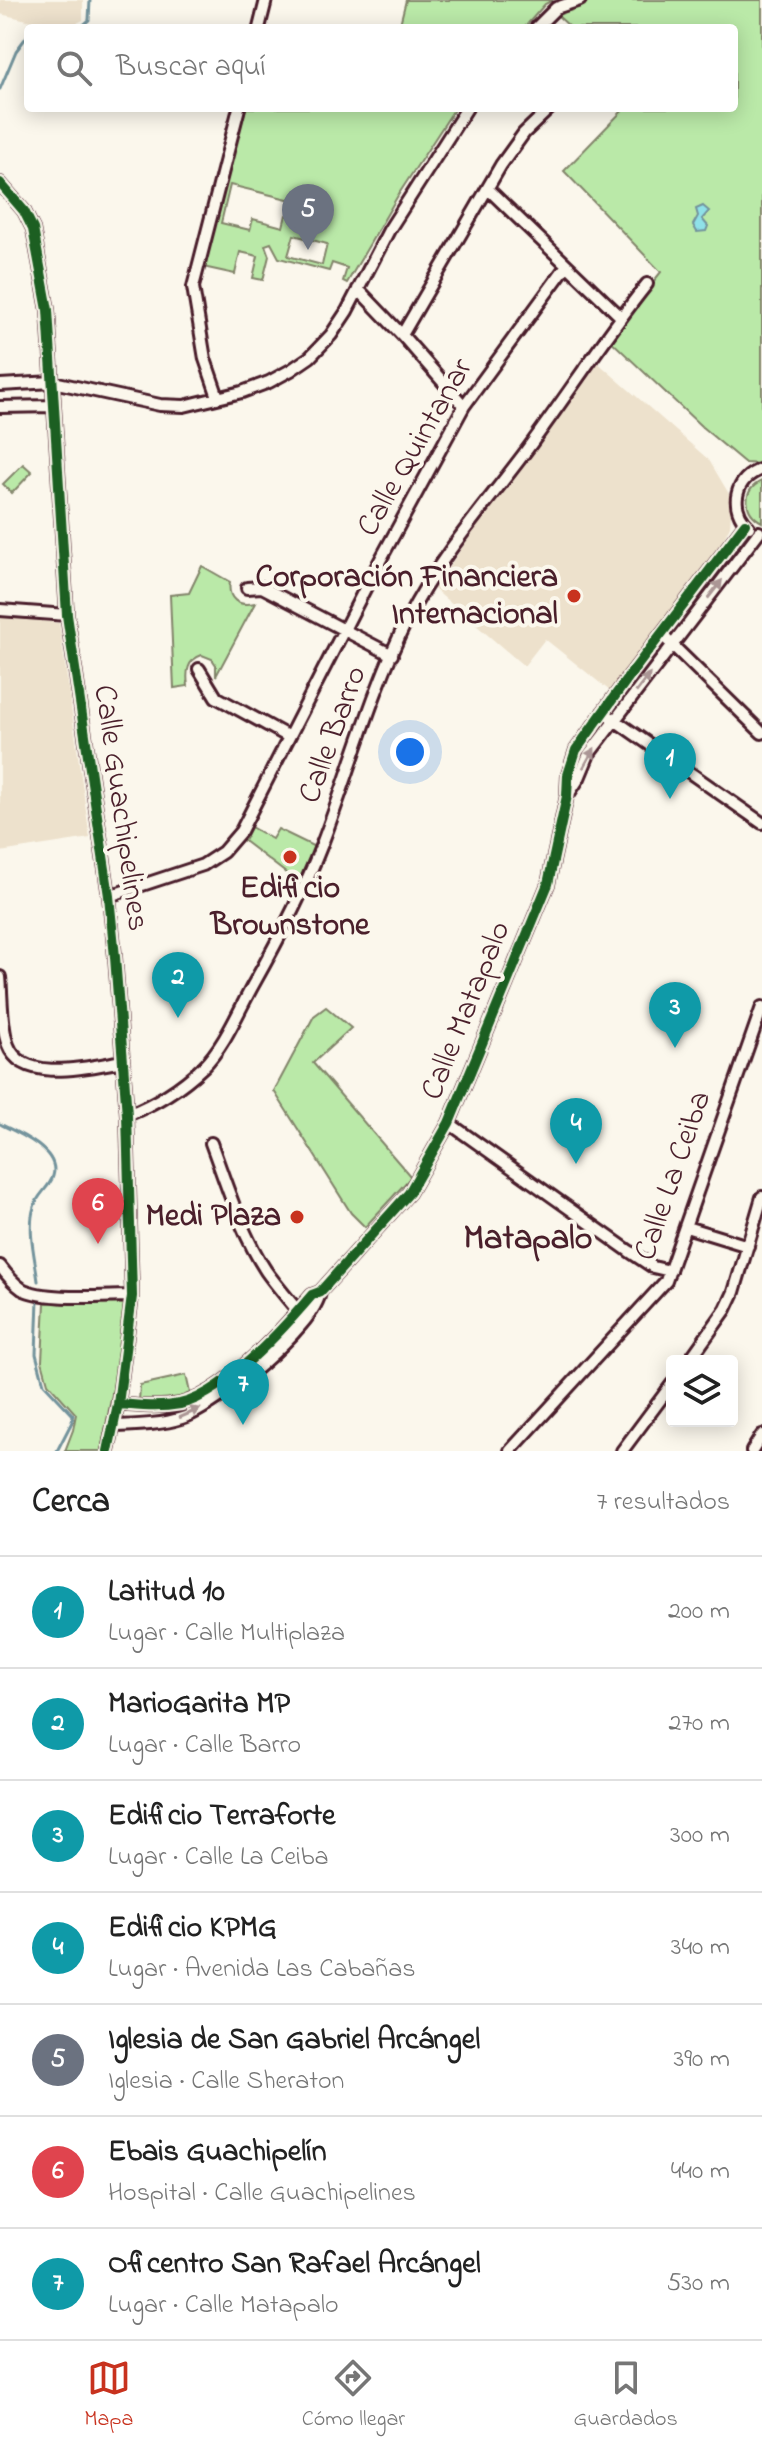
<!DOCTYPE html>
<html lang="es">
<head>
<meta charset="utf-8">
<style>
  :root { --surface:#fff; --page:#f2f2f2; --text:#222; --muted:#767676; --line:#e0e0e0; --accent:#c8321e }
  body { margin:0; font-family:"Indie Flower",sans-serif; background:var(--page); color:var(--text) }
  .controls { position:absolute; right:24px; bottom:24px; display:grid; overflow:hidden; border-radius:8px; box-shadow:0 4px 20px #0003 }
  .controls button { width:72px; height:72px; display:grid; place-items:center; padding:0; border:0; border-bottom:2px solid var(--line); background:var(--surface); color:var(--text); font:40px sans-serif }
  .you { position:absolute; left:410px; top:752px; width:28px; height:28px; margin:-20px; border:6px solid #fff; border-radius:50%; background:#1a73e8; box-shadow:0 0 0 12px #1a73e833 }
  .badge { display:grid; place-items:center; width:52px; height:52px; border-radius:50%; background:var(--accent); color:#fff; font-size:26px; font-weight:700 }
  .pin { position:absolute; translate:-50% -66px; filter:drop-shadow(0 2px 4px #0008) }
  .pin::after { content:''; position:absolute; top:42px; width:28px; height:24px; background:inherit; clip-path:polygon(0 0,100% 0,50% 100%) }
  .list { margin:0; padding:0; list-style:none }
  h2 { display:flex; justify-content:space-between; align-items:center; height:104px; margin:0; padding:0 32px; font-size:34px }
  h2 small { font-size:26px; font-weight:400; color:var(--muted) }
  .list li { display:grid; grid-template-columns:52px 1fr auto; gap:24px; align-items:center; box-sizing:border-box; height:112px; padding:0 32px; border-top:2px solid var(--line) }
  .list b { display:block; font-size:30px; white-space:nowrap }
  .list p { margin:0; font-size:26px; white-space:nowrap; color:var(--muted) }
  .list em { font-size:26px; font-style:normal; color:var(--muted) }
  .icon { flex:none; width:44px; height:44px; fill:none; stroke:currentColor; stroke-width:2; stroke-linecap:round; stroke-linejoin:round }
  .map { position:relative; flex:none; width:762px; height:1451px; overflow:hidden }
  .search { position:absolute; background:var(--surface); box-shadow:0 4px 20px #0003; left:24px; right:24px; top:24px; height:88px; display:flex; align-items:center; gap:20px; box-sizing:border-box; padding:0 28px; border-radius:8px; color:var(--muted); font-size:30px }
  .sheet { height:888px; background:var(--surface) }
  nav { display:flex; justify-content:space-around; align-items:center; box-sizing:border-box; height:112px; border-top:2px solid var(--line); background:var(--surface); font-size:22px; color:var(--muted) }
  nav a { display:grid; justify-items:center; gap:4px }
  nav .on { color:var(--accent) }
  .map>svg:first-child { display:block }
  .built { fill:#ede1cc }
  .green { fill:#bae9a8; stroke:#82846a; stroke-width:2; fill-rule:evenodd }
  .water { fill:#8fe1e8; stroke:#73939c; stroke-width:2 }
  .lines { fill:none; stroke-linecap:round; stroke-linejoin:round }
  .stream { stroke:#73939c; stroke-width:3 }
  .minor-casing { stroke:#4a1f2b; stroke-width:16 }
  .minor { stroke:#fbf7ec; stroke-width:10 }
  .cycleway-casing { stroke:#fbf7ec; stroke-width:15 }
  .cycleway { stroke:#1b5e20; stroke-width:10 }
  .oneway { fill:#ab9695 }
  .poi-dot { fill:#c8321e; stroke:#fbf7ec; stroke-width:3 }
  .labels { text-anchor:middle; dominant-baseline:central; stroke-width:8; stroke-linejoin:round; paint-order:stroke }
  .street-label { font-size:32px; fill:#4a1f2b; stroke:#fbf7ec }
  .poi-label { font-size:32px; font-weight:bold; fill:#4a1f2b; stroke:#fbf7ec; text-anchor:end }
  .neighbourhood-label { font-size:34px; font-weight:bold; fill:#4a1f2b; stroke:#fbf7ec }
</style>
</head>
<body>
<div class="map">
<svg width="762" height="1451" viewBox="0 0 762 1451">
  <rect width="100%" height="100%" fill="#fbf7ec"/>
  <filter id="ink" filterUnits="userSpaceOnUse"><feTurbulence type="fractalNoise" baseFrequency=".0125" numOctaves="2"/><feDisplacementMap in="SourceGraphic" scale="16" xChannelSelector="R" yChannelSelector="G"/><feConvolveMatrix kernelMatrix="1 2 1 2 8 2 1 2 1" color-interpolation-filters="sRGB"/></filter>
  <g filter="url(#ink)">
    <path class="built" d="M 0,0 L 83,0 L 83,20 L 71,26 L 55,26 L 0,14 Z
      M 596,361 L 709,460 L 729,494 L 731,512 L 730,526 L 723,540 L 610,691 L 545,639 L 524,666 L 434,589 L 481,520 Z
      M 0,616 L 59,623 L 90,838 L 0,852 Z"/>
    <path class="green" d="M 406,0 L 553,0 L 545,4 L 524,28 L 399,28 Z
      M 586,0 L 762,0 L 762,464 L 745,463 L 702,427 L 608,338 L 661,272 L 564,171 L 625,108 L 734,108 L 734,28 L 571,28 L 557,15 Z
      M 246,108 L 455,108 L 400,192 L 347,283 L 343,281 L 347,268 L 332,263 L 329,271 L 279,258 L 271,243 L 265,245 L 269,256 L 263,280 L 253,278 L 258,256 L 240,252 L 235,274 L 203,267 ZM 230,185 L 300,202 L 297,218 L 286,215 L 283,227 L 253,219 L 250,230 L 221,223 ZM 294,235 L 327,244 L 322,265 L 288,256 Z
      M 23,464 L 32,472 L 12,493 L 3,484 Z
      M 762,481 L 762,522 C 743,512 742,490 762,481 Z
      M 202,566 L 230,582 C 227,599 238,607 255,603 L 216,676 L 216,665 L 212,659 L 202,655 C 187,660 186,672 188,686 L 174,688 L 170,595 L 189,593 Z
      M 251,827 L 272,839 L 278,829 L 317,848 L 299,883 L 244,841 Z
      M 326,1007 L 351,1028 L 313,1063 L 411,1177 L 365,1227 L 351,1213 L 274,1091 L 314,1016 Z
      M 64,1300 L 124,1304 L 122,1342 L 101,1451 L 65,1451 L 73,1430 L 76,1414 L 48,1383 L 42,1361 L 45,1303 Z
      M 186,1375 L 190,1393 L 165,1403 L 139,1402 L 140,1385 Z"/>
    <path class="water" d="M 703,206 L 709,211 L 702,219 L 708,226 L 706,231 L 697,232 L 693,225 L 698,216 L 696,209 Z"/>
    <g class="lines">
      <path class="stream" d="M 80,28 L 89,20 L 90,0
        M 0,89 L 16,51 L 28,35
        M 0,1124 C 17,1132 61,1151 53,1176 C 50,1187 37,1195 34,1207 C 27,1229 35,1258 38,1281
        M 38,1299 L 36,1354 L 44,1384 L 73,1415 L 72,1422 L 57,1451"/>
      <defs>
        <path id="minor" d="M 259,28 L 266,0
          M 536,28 L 556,8 L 580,0
          M 0,183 L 24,211 L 33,229 L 48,310 L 67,615 L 109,896 L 115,957 L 127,1115 L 132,1296 L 118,1404 L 108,1451
          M 488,189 L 621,317
          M 358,289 L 402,335 L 464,406
          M 402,335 L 501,165 L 524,133 L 550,108
          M 0,385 L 53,382 L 160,405 L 184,406 L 242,392 L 269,382 L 291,370 L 310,357 L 331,335 L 347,311 L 389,230 L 467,108
          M 218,397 L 205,359 L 193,287 L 239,108
          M 0,407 L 54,406
          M 749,527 C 728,507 735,478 762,469
          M 247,588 L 262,587 L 392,655
          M 0,610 L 67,615
          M 661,634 L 762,733
          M 199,669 L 216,697 L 289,737
          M 603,712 L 762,823
          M 568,795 L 579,778 L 589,754 L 759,532
          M 109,896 L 203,865 L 223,852 L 241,831 L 371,577 L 464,406 L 567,265
          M 0,977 C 2,996 1,1028 8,1045 C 23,1085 92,1066 123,1061
          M 127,1115 C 155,1104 181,1088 203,1067 C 225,1045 238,1012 253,985 C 279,939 303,893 322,844 C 351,769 372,690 408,618 C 438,559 483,508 523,455 C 565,399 603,339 647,284
          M 449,1123 L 629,1251 L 653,1267 L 670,1271
          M 211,1143 C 227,1186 241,1233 266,1271 C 276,1285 287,1298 298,1311
          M 686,1227 L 748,1246
          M 0,1266 C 6,1274 13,1283 22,1289 C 45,1301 104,1296 132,1296
          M 689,1361 L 726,1309 L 734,1292 L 762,1197
          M 118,1404 C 139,1406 159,1408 180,1404 C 224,1394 283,1329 312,1295 L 320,1292 L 409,1193 L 449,1123 L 548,884 L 567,796 L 568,775 L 576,750 L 630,675 L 745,524
          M 114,1426 C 137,1425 160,1425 182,1418 C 216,1407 315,1327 320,1292
          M 510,1451 L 666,1281 L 762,1007
          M 622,1451 L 672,1384
          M 752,1451 L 762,1435"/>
      </defs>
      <use href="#minor" class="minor-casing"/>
      <use href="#minor" class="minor"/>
      <defs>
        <path id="cycleway" d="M 0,183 L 24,211 L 33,229 L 48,310 L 67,615 L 109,896 L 115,957 L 127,1115 L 132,1296 L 118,1404 L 108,1451
          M 118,1404 C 139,1406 159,1408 180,1404 C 224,1394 283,1329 312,1295 L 320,1292 L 409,1193 L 449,1123 L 548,884 L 567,796 L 568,775 L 576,750 L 630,675 L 745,524"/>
      </defs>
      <use href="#cycleway" class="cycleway-casing"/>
      <use href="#cycleway" class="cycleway"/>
    </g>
    <defs><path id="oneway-solid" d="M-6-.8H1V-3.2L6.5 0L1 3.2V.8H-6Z" transform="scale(2)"/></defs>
    <g class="oneway">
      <use href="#oneway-solid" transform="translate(715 589) rotate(-52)"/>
      <use href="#oneway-solid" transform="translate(643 683) rotate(-53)"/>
      <use href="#oneway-solid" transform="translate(589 758) rotate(-61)"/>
      <use href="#oneway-solid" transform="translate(190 1413) rotate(-24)"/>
    </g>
  </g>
  <g class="poi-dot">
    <circle cx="574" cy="596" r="8"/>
    <circle cx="290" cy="857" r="8"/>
    <circle cx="297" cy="1217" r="8"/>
  </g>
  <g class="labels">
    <g class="street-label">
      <text transform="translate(416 448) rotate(-60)">Calle Quintanar</text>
      <text transform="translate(334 735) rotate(-70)">Calle Barro</text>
      <text transform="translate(120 808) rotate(82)">Calle Guachipelines</text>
      <text transform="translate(467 1011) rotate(-68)">Calle Matapalo</text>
      <text transform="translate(674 1176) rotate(-71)">Calle La Ceiba</text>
    </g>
    <g class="poi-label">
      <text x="558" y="578">Corporación Financiera<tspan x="558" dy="37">Internacional</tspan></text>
      <text x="290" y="889" text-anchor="middle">Edificio<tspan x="290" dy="37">Brownstone</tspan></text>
      <text x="281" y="1217">Medi Plaza</text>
    </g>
    <g class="neighbourhood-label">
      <text x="528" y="1240">Matapalo</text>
    </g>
  </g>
</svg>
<div class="controls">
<button><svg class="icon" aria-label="layers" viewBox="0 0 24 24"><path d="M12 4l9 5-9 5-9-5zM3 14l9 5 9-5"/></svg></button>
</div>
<div class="you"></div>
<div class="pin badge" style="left:670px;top:799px;background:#0f9aa8">1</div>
<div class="pin badge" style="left:178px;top:1018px;background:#0f9aa8">2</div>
<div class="pin badge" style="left:675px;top:1048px;background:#0f9aa8">3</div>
<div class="pin badge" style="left:576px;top:1164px;background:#0f9aa8">4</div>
<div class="pin badge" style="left:308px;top:250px;background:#6b7280">5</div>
<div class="pin badge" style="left:98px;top:1244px;background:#e0444e">6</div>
<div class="pin badge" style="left:243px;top:1425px;background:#0f9aa8">7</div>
<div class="search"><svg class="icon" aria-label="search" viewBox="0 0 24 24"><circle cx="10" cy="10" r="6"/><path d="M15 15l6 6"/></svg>Buscar aquí</div>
</div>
<section class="sheet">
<h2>Cerca<small>7 resultados</small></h2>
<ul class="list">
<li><span class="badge" style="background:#0f9aa8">1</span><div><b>Latitud 10</b><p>Lugar · Calle Multiplaza</p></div><em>200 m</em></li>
<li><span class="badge" style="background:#0f9aa8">2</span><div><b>MarioGarita MP</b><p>Lugar · Calle Barro</p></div><em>270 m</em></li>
<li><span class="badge" style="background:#0f9aa8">3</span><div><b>Edificio Terraforte</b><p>Lugar · Calle La Ceiba</p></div><em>300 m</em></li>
<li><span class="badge" style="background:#0f9aa8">4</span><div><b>Edificio KPMG</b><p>Lugar · Avenida Las Cabañas</p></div><em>340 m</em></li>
<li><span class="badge" style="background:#6b7280">5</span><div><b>Iglesia de San Gabriel Arcángel</b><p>Iglesia · Calle Sheraton</p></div><em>390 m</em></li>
<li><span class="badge" style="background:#e0444e">6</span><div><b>Ebais Guachipelín</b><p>Hospital · Calle Guachipelines</p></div><em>440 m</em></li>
<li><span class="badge" style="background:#0f9aa8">7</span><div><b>Oficentro San Rafael Arcángel</b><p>Lugar · Calle Matapalo</p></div><em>530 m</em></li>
</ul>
</section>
<nav>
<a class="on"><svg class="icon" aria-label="map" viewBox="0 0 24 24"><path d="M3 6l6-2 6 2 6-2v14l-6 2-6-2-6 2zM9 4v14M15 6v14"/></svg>Mapa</a>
<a><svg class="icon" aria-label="directions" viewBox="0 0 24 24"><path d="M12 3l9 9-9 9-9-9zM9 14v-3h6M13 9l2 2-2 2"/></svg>Cómo llegar</a>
<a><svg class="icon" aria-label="saved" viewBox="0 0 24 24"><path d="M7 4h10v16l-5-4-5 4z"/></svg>Guardados</a>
</nav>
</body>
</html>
